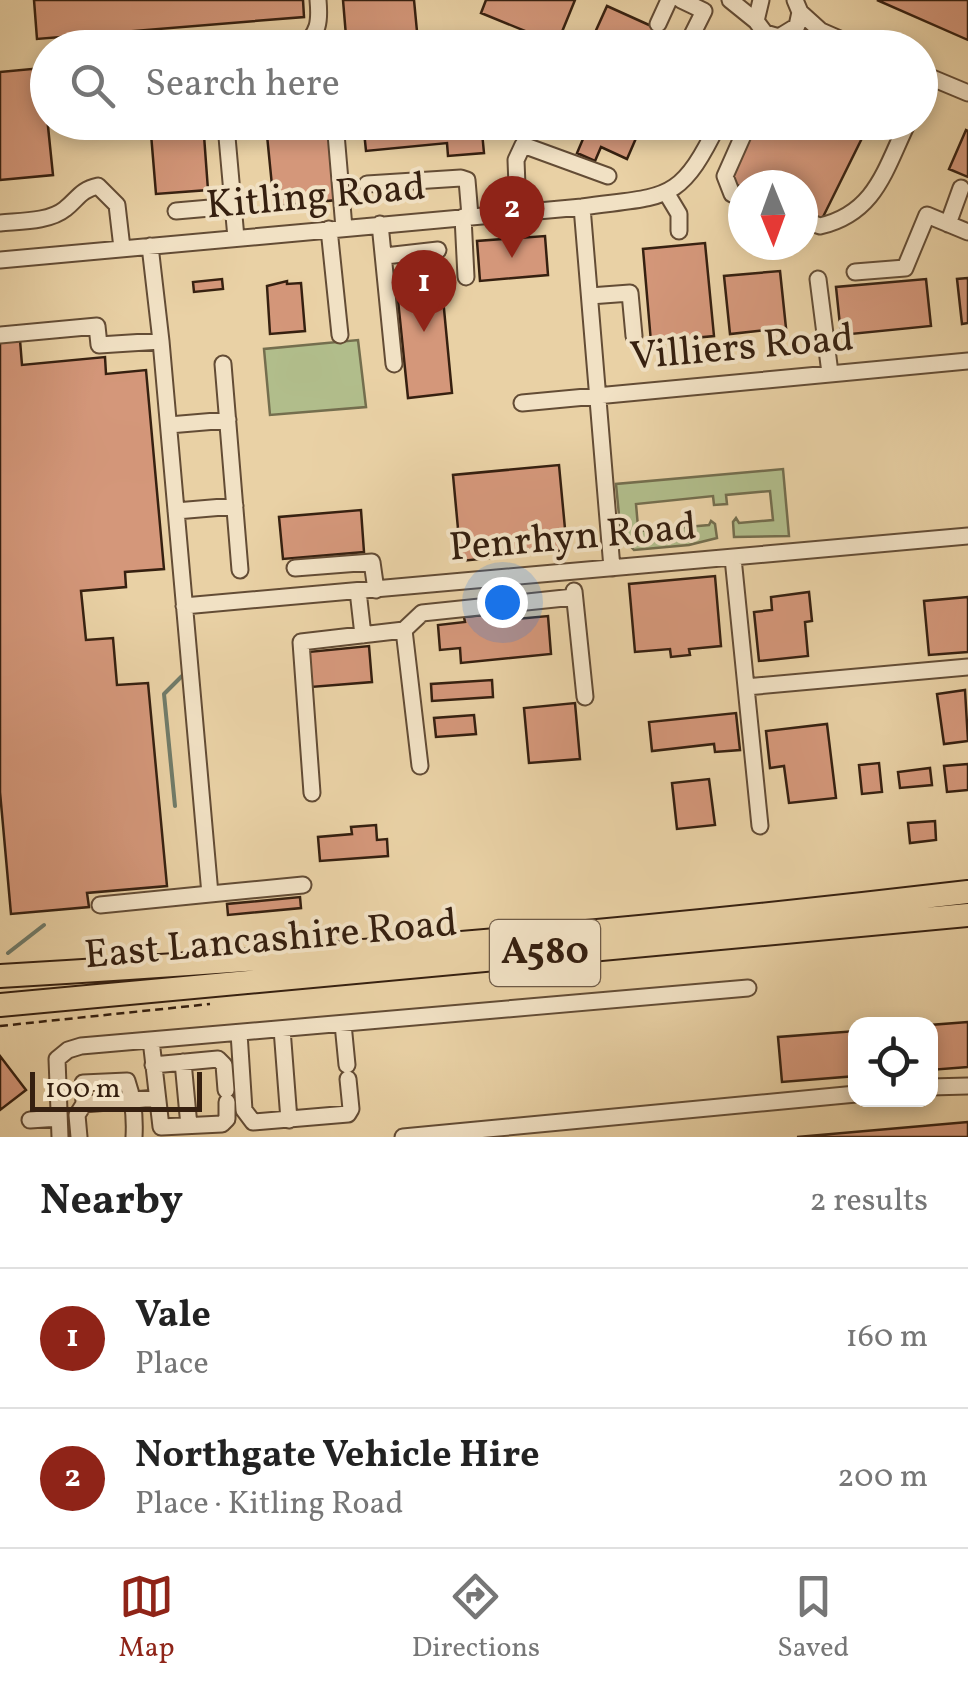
<!DOCTYPE html>
<html lang="en">
<head>
<meta charset="utf-8">
<style>
  :root { --surface:#fff; --page:#f2f2f2; --text:#222; --muted:#767676; --line:#e0e0e0; --accent:#8f2418 }
  body { margin:0; font-family:Vollkorn,serif; background:var(--page); color:var(--text) }
  .controls { position:absolute; right:30px; bottom:30px; display:grid; overflow:hidden; border-radius:20px; box-shadow:0 5px 15px #0003 }
  .controls button { width:90px; height:90px; display:grid; place-items:center; padding:0; border:0; border-bottom:2px solid var(--line); background:var(--surface); color:var(--text); font:50px sans-serif }
  .compass { position:absolute; left:728px; top:170px; width:90px; height:90px; border-radius:50%; background:var(--surface); box-shadow:0 5px 15px #0003; rotate:179deg }
  .scale { position:absolute; left:30px; bottom:25px; width:172px; box-sizing:border-box; padding-left:10px; border:5px solid #362010; border-top:0; font-size:28px; line-height:35px; white-space:nowrap; color:#362010; -webkit-text-stroke:8px #f1e1c4; paint-order:stroke }
  .you { position:absolute; left:502px; top:602px; width:35px; height:35px; margin:-25px; border:8px solid #fff; border-radius:50%; background:#1a73e8; box-shadow:0 0 0 15px #1a73e833 }
  .badge { display:grid; place-items:center; width:65px; height:65px; border-radius:50%; background:var(--accent); color:#fff; font-size:32px; font-weight:700 }
  .pin { position:absolute; translate:-50% -82px; filter:drop-shadow(0 2px 5px #0008) }
  .pin::after { content:''; position:absolute; top:52px; width:35px; height:30px; background:inherit; clip-path:polygon(0 0,100% 0,50% 100%) }
  .list { margin:0; padding:0; list-style:none }
  h2 { display:flex; justify-content:space-between; align-items:center; height:130px; margin:0; padding:0 40px; font-size:42px }
  h2 small { font-size:32px; font-weight:400; color:var(--muted) }
  .list li { display:grid; grid-template-columns:65px 1fr auto; gap:30px; align-items:center; box-sizing:border-box; height:140px; padding:0 40px; border-top:2px solid var(--line) }
  .list b { display:block; font-size:38px; white-space:nowrap }
  .list p { margin:0; font-size:32px; white-space:nowrap; color:var(--muted) }
  .list em { font-size:32px; font-style:normal; color:var(--muted) }
  .icon { flex:none; width:55px; height:55px; fill:none; stroke:currentColor; stroke-width:2; stroke-linecap:round; stroke-linejoin:round }
  .map { position:relative; flex:none; width:968px; height:1137px; overflow:hidden }
  .search { position:absolute; background:var(--surface); box-shadow:0 5px 15px #0003; left:30px; right:30px; top:30px; height:110px; display:flex; align-items:center; gap:25px; box-sizing:border-box; padding:0 35px; border-radius:55px; color:var(--muted); font-size:38px }
  .sheet { height:410px; background:var(--surface) }
  nav { display:flex; justify-content:space-around; align-items:center; box-sizing:border-box; height:140px; border-top:2px solid var(--line); background:var(--surface); font-size:28px; color:var(--muted) }
  nav a { display:grid; justify-items:center; gap:5px }
  nav .on { color:var(--accent) }
  .map>svg:first-child { display:block }
  .green { fill:#b1bd8b; stroke:#746e4e; stroke-width:2.5 }
  .lines { fill:none; stroke-linecap:round; stroke-linejoin:round }
  .stream { stroke:#707b69; stroke-width:4 }
  .building { fill:#d4977a; stroke:#362010; stroke-width:2.5 }
  .minor-casing { stroke:#634c35; stroke-width:19 }
  .highway-casing { stroke:#362010; stroke-width:26 }
  .path { stroke:#362010; stroke-width:2.5; stroke-dasharray:8 5; stroke-linecap:butt }
  .minor { stroke:#f1e1c4; stroke-width:15 }
  .highway { stroke:#e9d1a5; stroke-width:22 }
  .labels { text-anchor:middle; dominant-baseline:central; stroke-width:8; stroke-linejoin:round; paint-order:stroke }
  .shield { fill:#f1e1c4; stroke:#6e5a46; stroke-width:2.5 }
  .shield-label { font-size:38px; font-weight:bold; fill:#362010 }
  .street-label { font-size:40px; fill:#362010; stroke:#f1e1c4 }
</style>
</head>
<body>
<div class="map">
<svg width="968" height="1137" viewBox="0 0 968 1137">
  <rect width="100%" height="100%" fill="#e9d1a5"/>
  <filter id="stains"><feTurbulence type="fractalNoise" baseFrequency=".002" numOctaves="4"/><feColorMatrix values="0 0 0 0 .2 0 0 0 0 .09 0 0 0 0 .02 0 0 0 .5 -.17"/></filter>
  <radialGradient id="worn" r=".72"><stop offset=".6" stop-color="#630" stop-opacity="0"/><stop offset="1" stop-color="#630" stop-opacity=".3"/></radialGradient>
  <path class="green" d="M 358,340 L 366,407 L 270,415 L 264,349 Z
    M 783,469 L 789,536 L 734,537 L 733,522 L 736,518 L 739,523 L 773,520 L 770,491 L 726,495 L 727,504 L 714,505 L 713,496 L 636,504 L 638,527 L 641,531 L 709,525 L 711,521 L 715,524 L 717,538 L 689,545 L 634,550 L 621,536 L 616,484 Z"/>
  <g class="lines">
    <path class="stream" d="M 175,806 L 164,694 L 182,676
      M 8,953 L 44,925"/>
  </g>
  <path class="building" d="M 34,0 L 303,0 L 304,17 L 37,39 Z
    M 343,0 L 414,0 L 418,42 L 347,48 Z
    M 486,0 L 575,0 L 557,44 L 481,13 Z
    M 877,0 L 968,0 L 968,40 Z
    M 607,6 L 700,48 L 588,48 Z
    M 42,68 L 53,175 L 0,180 L 0,72 Z
    M 150,122 L 203,122 L 208,190 L 156,194 Z
    M 289,122 L 330,122 L 337,200 L 274,206 L 266,125 Z
    M 363,122 L 481,122 L 484,153 L 448,156 L 447,143 L 366,151 Z
    M 524,122 L 643,122 L 627,159 L 601,147 L 595,161 L 577,153 L 583,139 L 549,124 L 546,132 Z
    M 755,122 L 870,122 L 820,223 L 803,216 L 803,185 L 743,185 L 743,188 L 726,180 Z
    M 966,130 L 968,131 L 968,177 L 949,169 Z
    M 545,236 L 548,275 L 480,281 L 477,241 Z
    M 705,243 L 714,336 L 651,342 L 643,249 Z
    M 440,267 L 452,393 L 408,398 L 395,271 Z
    M 780,271 L 786,328 L 730,334 L 724,276 Z
    M 968,278 L 968,323 L 962,324 L 957,279 Z
    M 222,279 L 223,289 L 194,292 L 193,282 Z
    M 926,279 L 931,326 L 841,335 L 836,287 Z
    M 287,281 L 287,284 L 301,283 L 305,331 L 270,334 L 267,286 Z
    M 20,340 L 22,365 L 105,357 L 106,374 L 146,370 L 164,569 L 125,572 L 126,587 L 81,591 L 86,640 L 113,638 L 117,685 L 148,683 L 167,886 L 87,893 L 89,907 L 11,914 L 0,792 L 0,342 Z
    M 559,465 L 567,550 L 461,561 L 453,475 Z
    M 361,510 L 364,552 L 283,559 L 279,517 Z
    M 715,576 L 721,646 L 689,649 L 690,655 L 671,657 L 670,649 L 635,652 L 629,584 Z
    M 809,592 L 812,621 L 805,622 L 808,656 L 759,661 L 754,612 L 772,610 L 771,597 Z
    M 968,597 L 968,652 L 929,655 L 924,601 Z
    M 495,614 L 496,621 L 548,616 L 551,654 L 461,663 L 460,648 L 440,650 L 438,625 L 465,622 L 464,617 Z
    M 369,646 L 372,682 L 311,687 L 308,652 Z
    M 492,680 L 493,697 L 432,701 L 431,684 Z
    M 965,690 L 968,741 L 944,744 L 937,694 Z
    M 575,703 L 580,759 L 529,763 L 524,708 Z
    M 736,713 L 740,750 L 715,752 L 714,744 L 652,751 L 649,722 Z
    M 474,715 L 476,734 L 436,737 L 434,718 Z
    M 827,724 L 836,798 L 789,803 L 784,766 L 770,768 L 766,731 Z
    M 879,763 L 882,792 L 862,794 L 859,765 Z
    M 968,764 L 968,790 L 947,792 L 944,766 Z
    M 930,768 L 932,785 L 900,788 L 898,772 Z
    M 709,779 L 715,825 L 677,829 L 672,783 Z
    M 935,821 L 936,840 L 910,843 L 908,823 Z
    M 376,825 L 377,840 L 387,839 L 388,856 L 320,861 L 318,837 L 352,834 L 351,827 Z
    M 300,897 L 301,908 L 228,915 L 227,904 Z
    M 968,1022 L 968,1067 L 930,1070 L 930,1025 Z
    M 856,1031 L 856,1076 L 782,1082 L 778,1037 Z
    M 0,1056 L 26,1090 L 0,1110 Z
    M 968,1122 L 968,1137 L 797,1137 Z"/>
  <g class="lines">
    <defs>
      <path id="minor" d="M 681,0 L 704,11 L 691,37
        M 730,0 L 756,21
        M 761,0 L 756,21 L 765,33 L 779,37 L 797,26 L 800,12 L 795,0
        M 800,12 L 821,31 L 860,48
        M 658,24 L 669,0
        M 301,48 C 319,33 320,22 318,0
        M 920,73 L 968,93
        M 920,96 L 930,77
        M 335,122 L 344,228
        M 227,137 L 236,238
        M 367,184 L 461,178 L 467,180 L 470,216
        M 667,194 L 679,214 L 679,231
        M 743,198 L 732,194 L 725,176 L 749,122
        M 582,207 L 612,568
        M 176,211 L 233,206
        M 518,212 L 516,160 L 523,145 L 608,176
        M 463,217 L 466,277
        M 803,220 L 820,226 C 876,213 885,169 908,122
        M 0,223 C 19,221 49,222 65,209 C 78,199 80,190 98,186 L 117,205 L 122,248
        M 380,224 L 394,364
        M 948,224 L 961,188
        M 329,229 L 340,335
        M 150,246 L 161,341
        M 385,256 L 438,250
        M 0,260 L 582,207 C 667,195 679,205 719,122
        M 855,272 L 905,268 L 927,215 L 968,232
        M 818,279 L 830,373
        M 590,296 L 630,293 L 634,336
        M 0,335 L 97,326 L 99,345 L 161,341 L 210,894 L 100,905
        M 223,364 L 240,570
        M 522,403 L 968,361
        M 169,425 L 228,420
        M 176,511 L 235,506
        M 733,558 L 760,826
        M 295,568 L 372,562 L 376,590
        M 358,591 L 363,635
        M 574,591 L 585,697
        M 184,606 L 968,536
        M 404,630 L 420,766
        M 746,687 L 968,667
        M 312,793 L 301,642 L 404,630 L 422,613 L 574,597
        M 210,894 L 303,885
        M 343,1024 L 347,1065
        M 282,1029 L 289,1120
        M 239,1033 L 244,1110 L 253,1122 L 348,1114 L 351,1109 L 348,1079
        M 151,1040 L 161,1127 L 222,1124 L 227,1119 L 227,1102
        M 183,1062 L 189,1126
        M 153,1065 L 218,1059 L 224,1065 L 226,1090
        M 930,1087 L 968,1086
        M 30,1120 L 59,1118
        M 60,1137 L 57,1059 L 68,1050 L 81,1046 L 748,988
        M 79,1137 L 77,1115 L 84,1104
        M 134,1137 C 135,1119 133,1098 127,1081 L 83,1083 L 84,1104 L 157,1098
        M 403,1137 L 856,1094"/>
      <path id="highway" d="M 0,976 C 324,957 646,930 968,892
        M 0,1005 L 968,915"/>
    </defs>
    <use href="#minor" class="minor-casing"/>
    <use href="#highway" class="highway-casing"/>
    <path class="path" d="M 0,1026 L 210,1004"/>
    <use href="#minor" class="minor"/>
    <use href="#highway" class="highway"/>
  </g>
  <g class="labels">
    <rect class="shield" x="490" y="920" width="110" height="66" rx="8"/>
    <g class="shield-label">
      <text x="545" y="953">A580</text>
    </g>
    <g class="street-label">
      <text transform="translate(316 198) rotate(-5)">Kitling Road</text>
      <text transform="translate(742 349) rotate(-5)">Villiers Road</text>
      <text transform="translate(573 539) rotate(-5)">Penrhyn Road</text>
      <text transform="translate(271 941) rotate(-5)">East Lancashire Road</text>
    </g>
  </g>
  <rect width="100%" height="100%" filter="url(#stains)"/>
  <rect width="100%" height="100%" fill="url(#worn)"/>
</svg>
<div class="controls">
<button><svg class="icon" aria-label="locate" viewBox="0 0 24 24"><circle cx="12" cy="12" r="6"/><path d="M12 2v4M12 18v4M2 12h4M18 12h4"/></svg></button>
</div>
<svg class="compass" viewBox="-18 -18 36 36"><path d="M0-13l5 13h-10z" fill="#e53935"/><path d="M0 13l5-13h-10z" fill="#767676"/></svg>
<div class="scale">100 m</div>
<div class="you"></div>
<div class="pin badge" style="left:424px;top:332px">1</div>
<div class="pin badge" style="left:512px;top:258px">2</div>
<div class="search"><svg class="icon" aria-label="search" viewBox="0 0 24 24"><circle cx="10" cy="10" r="6"/><path d="M15 15l6 6"/></svg>Search here</div>
</div>
<section class="sheet">
<h2>Nearby<small>2 results</small></h2>
<ul class="list">
<li><span class="badge">1</span><div><b>Vale</b><p>Place</p></div><em>160 m</em></li>
<li><span class="badge">2</span><div><b>Northgate Vehicle Hire</b><p>Place · Kitling Road</p></div><em>200 m</em></li>
</ul>
</section>
<nav>
<a class="on"><svg class="icon" aria-label="map" viewBox="0 0 24 24"><path d="M3 6l6-2 6 2 6-2v14l-6 2-6-2-6 2zM9 4v14M15 6v14"/></svg>Map</a>
<a><svg class="icon" aria-label="directions" viewBox="0 0 24 24"><path d="M12 3l9 9-9 9-9-9zM9 14v-3h6M13 9l2 2-2 2"/></svg>Directions</a>
<a><svg class="icon" aria-label="saved" viewBox="0 0 24 24"><path d="M7 4h10v16l-5-4-5 4z"/></svg>Saved</a>
</nav>
</body>
</html>
